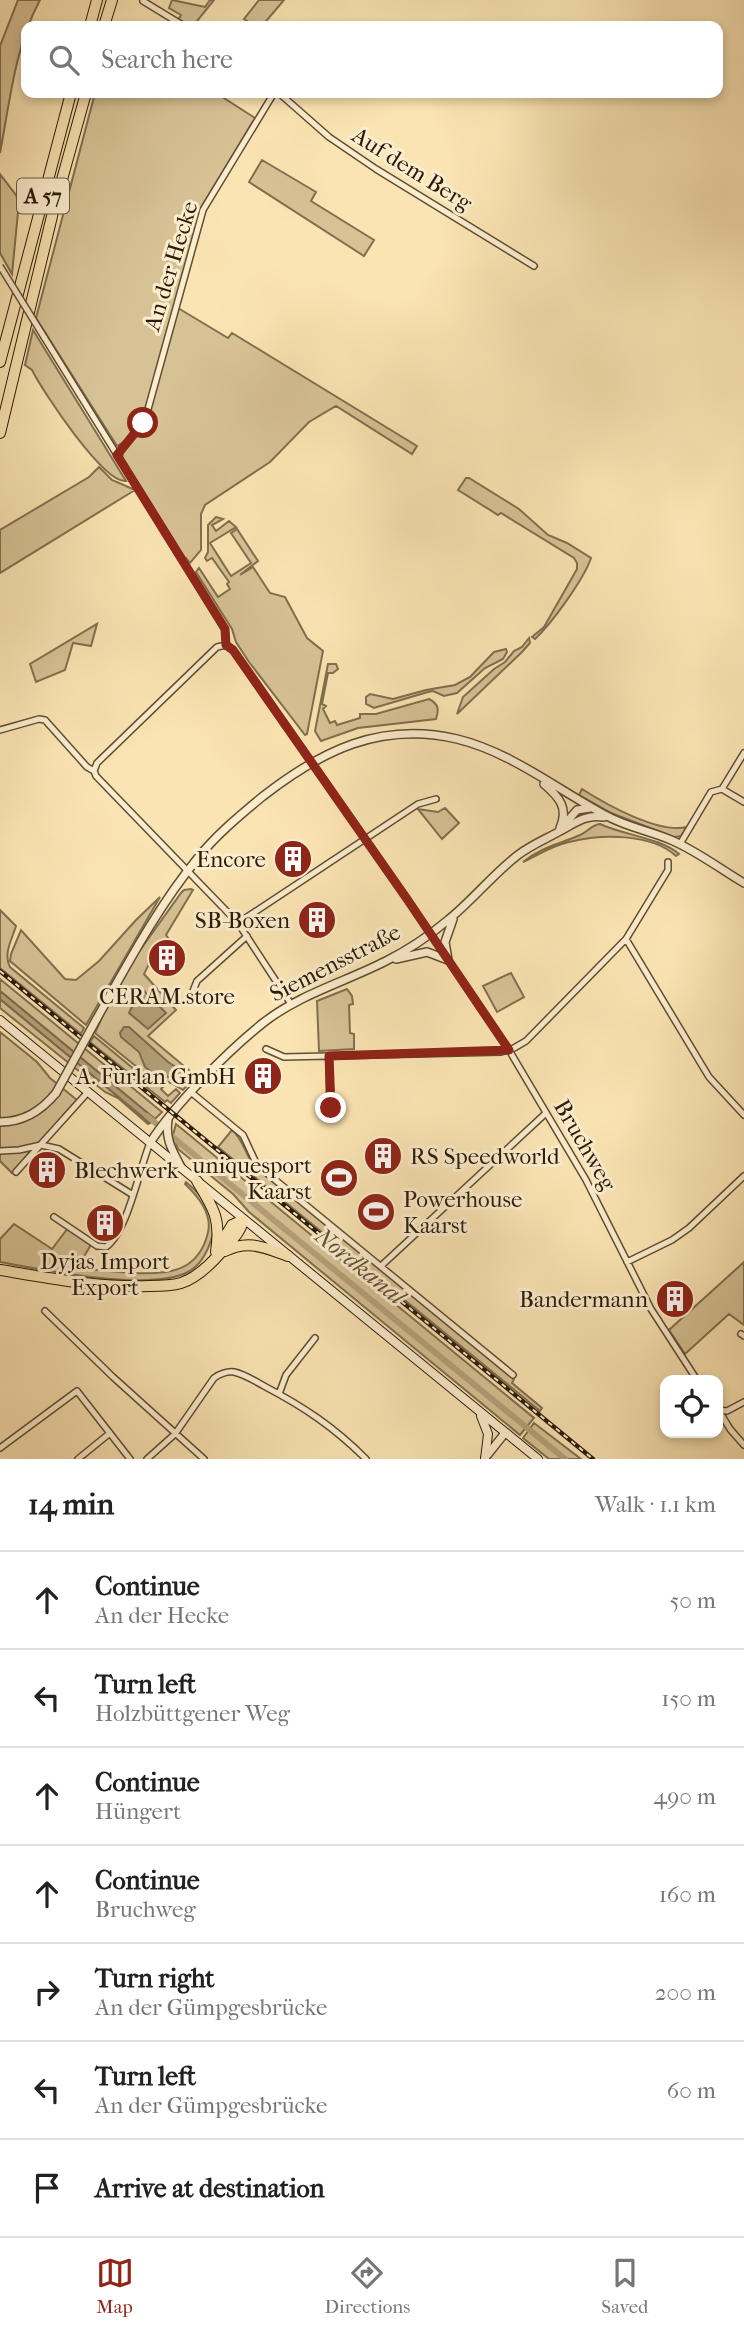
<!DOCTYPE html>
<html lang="en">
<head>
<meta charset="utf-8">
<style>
  :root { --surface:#fff; --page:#f6f6f6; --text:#222; --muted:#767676; --line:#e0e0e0; --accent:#8f2418 }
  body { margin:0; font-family:"IM FELL French Canon",serif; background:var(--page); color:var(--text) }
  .controls { position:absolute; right:21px; bottom:21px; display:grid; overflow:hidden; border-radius:14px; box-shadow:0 4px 10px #0003 }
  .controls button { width:63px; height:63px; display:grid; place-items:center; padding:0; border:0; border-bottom:2px solid var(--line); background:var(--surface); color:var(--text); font:35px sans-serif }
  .stop { position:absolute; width:21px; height:21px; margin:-16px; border:5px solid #8f2418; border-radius:50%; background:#fff }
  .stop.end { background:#8f2418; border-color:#fff; box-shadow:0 2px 7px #0008 }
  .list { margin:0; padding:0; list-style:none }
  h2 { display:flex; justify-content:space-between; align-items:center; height:91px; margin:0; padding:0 28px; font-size:30px }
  h2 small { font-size:23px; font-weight:400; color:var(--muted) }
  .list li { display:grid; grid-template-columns:46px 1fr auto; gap:21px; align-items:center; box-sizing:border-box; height:98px; padding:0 28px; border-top:2px solid var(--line) }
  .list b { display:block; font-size:26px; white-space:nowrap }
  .list p { margin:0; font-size:23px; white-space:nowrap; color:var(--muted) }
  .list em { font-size:23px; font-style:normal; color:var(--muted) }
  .icon { flex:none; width:38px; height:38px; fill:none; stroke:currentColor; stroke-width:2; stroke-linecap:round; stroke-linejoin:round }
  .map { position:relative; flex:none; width:744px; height:1459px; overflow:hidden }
  .search { position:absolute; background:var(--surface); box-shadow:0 4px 10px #0003; left:21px; right:21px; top:21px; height:77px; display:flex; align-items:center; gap:18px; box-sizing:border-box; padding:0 24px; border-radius:14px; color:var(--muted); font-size:26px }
  .sheet { height:777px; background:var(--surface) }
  nav { display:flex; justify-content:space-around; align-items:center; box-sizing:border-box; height:98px; border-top:2px solid var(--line); background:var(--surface); font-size:19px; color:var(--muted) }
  nav a { display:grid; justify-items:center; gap:4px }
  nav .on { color:var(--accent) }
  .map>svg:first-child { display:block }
  .green { fill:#d7c296; stroke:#806f4f; stroke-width:2 }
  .water { fill:#b4a079; stroke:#7d6b4c; stroke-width:2 }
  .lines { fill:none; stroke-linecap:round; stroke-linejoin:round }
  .canal { stroke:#b4a079; stroke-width:6 }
  .minor-casing { stroke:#5e4e33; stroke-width:8 }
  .tertiary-casing { stroke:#5e4e33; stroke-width:10 }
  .secondary-casing { stroke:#2a1c08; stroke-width:10 }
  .motorway-casing { stroke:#2a1c08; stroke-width:12 }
  .minor { stroke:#fcedce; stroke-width:5 }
  .tertiary { stroke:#fcedce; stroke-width:7 }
  .secondary { stroke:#fcedce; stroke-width:8 }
  .motorway { stroke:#fbe4b3; stroke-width:10 }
  .rail-casing { stroke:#2a1c08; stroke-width:4.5 }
  .rail { stroke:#fcedce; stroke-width:2; stroke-dasharray:5; stroke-linecap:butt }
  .minor-bridge-casing { stroke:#5e4e33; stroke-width:8; stroke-linecap:butt }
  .tertiary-bridge-casing { stroke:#5e4e33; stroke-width:10; stroke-linecap:butt }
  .minor-bridge { stroke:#fcedce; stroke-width:5 }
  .tertiary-bridge { stroke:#fcedce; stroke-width:7 }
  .route { stroke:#8f2418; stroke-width:9 }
  .labels { text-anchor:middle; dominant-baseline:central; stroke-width:6; stroke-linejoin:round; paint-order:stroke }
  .shield { fill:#fcedce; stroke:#695b43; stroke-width:2 }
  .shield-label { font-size:21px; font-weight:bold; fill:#2a1c08 }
  .street-label { font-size:23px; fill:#2a1c08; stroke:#fcedce }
  .poi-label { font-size:23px; fill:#2a1c08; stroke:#fcedce; text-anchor:end }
  .water-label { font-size:24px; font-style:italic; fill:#615135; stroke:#fcedce }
</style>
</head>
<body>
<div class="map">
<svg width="744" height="1459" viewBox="0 0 744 1459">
  <rect width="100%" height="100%" fill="#fbe4b3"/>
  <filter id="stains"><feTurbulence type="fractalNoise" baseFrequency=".00286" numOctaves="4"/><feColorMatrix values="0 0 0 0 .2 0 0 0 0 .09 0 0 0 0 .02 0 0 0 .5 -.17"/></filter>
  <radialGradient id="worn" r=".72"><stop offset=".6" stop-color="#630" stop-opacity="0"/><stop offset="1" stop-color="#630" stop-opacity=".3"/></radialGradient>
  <path class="green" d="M 18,0 L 40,0 C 15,46 10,101 0,153 L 0,46 Z
    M 172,0 L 205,7 L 210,0 L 214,0 L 193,26 L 178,20 L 181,15 L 169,8 Z
    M 259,0 L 284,0 L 262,26 L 254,26 L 244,19 Z
    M 95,93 L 216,93 L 255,118 L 202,206 L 143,420 L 127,440 L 117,446 L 36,318 Z
    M 262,160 L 316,192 L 311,201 L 374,240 L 364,256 L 249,182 Z
    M 0,174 L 16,195 L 19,202 L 12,274 L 0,253 Z
    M 178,308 L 228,338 L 232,333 L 417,446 L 412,454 L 336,406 L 309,422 L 270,462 L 205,505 L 201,514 L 201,550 L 190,563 L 186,558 L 184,559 L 122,458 L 124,449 L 146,422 Z
    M 33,330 L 126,481 C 104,484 43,392 32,370 L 25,365 Z
    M 99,467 L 112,480 L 135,490 L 0,573 L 0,530 L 89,477 Z
    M 466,478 L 469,478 L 519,509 L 548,535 L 567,543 L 591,558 C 584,579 552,623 535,639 L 532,637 L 544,627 L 577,569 L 577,563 L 574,558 L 501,513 L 498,515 L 458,490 Z
    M 216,517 L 223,519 L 212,525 L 216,531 L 229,521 L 236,527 L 210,543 L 231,576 L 251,563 L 231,533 L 237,529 L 258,561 L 240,575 L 253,567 L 270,593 L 285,597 L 307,638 L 323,651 L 307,734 L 305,735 L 249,662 L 236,642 L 232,629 L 196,572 L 199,568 L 218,597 L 230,589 L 227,584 L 229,582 L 212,558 L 207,561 L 205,558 L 208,552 L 208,525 Z
    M 97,624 L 91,646 L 73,643 L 65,670 L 36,682 L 30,664 Z
    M 529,638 L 530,643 L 522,652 L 457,714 L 463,697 L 494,669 L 505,662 L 514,651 L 522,647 Z
    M 506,649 L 507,652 L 503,659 L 485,668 L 457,693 L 444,696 L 433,691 L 428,692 L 374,708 L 366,704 L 366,697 L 370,694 L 393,699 L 426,690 L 455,685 L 470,677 L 494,652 Z
    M 328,664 L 336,664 L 338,669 L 333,673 L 328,673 L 322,704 L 326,706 L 323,709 L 330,723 L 335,721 L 337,725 L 360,718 L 360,714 L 376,714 L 429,699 C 439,704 439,710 436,719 L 358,728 L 321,741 L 315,731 Z
    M 582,789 C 607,805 659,834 687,827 L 681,836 L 674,837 L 611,813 L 579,795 Z
    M 445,808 L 459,823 L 442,839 L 418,809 L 438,812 Z
    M 600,824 C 623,835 661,838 679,854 L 676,856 C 651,833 601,834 569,842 C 553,845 538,855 523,862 C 541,847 560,844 580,835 C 588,832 591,825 600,824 Z
    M 191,889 L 193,890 L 166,935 L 171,942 L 151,960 L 144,974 L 176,1010 L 148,1036 L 196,1076 L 183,1090 L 171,1083 L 148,1076 L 95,1033 L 104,1013 L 138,953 L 181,893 L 184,890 Z
    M 160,897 L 86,1025 L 10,961 L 11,954 L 21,930 L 65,979 L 76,980 L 99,961 L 136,920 Z
    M 0,910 L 16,926 C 12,939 3,954 10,967 L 84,1028 L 81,1034 L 0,968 Z
    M 511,973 L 524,997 L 497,1012 L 483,986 Z
    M 0,979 L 162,1112 L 155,1119 L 0,991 Z
    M 347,989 L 352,996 L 353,1004 L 349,1005 L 350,1033 L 354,1034 L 354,1049 L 319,1051 L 317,1001 Z
    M 0,999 L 150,1123 L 148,1124 L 118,1098 L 105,1092 L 0,1008 Z
    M 0,1032 L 37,1062 L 50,1078 L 77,1100 L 12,1173 L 0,1161 Z
    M 94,1036 L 146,1079 L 165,1085 L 161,1089 L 168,1096 L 176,1089 L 180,1093 L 171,1103 L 167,1100 L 165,1102 L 90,1042 Z
    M 176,1124 L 534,1418 L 520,1435 L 249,1212 L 233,1194 L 178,1149 L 173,1135 Z
    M 232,1130 C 244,1140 245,1155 255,1167 L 514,1379 L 512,1383 L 542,1408 L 540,1411 L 218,1147 Z
    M 186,1182 C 202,1195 218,1215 212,1237 C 208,1251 201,1265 188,1272 C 149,1292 44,1270 0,1262 L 0,1239 L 14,1224 L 52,1249 L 68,1228 L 92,1243 L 77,1268 C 105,1270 160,1280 185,1266 C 196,1260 204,1248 207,1236 C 214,1216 199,1197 185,1184 Z
    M 744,1262 L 744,1325 L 729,1314 L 685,1354 L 669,1330 Z
    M 534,1423 L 581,1459 L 549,1459 L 523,1438 Z"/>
  <path class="water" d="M 143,990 L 166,1013 L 148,1029 L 129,1013 L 139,992 Z
    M 0,991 L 155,1119 L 150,1123 L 0,999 Z
    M 124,1027 L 129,1027 L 168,1062 L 187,1074 L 179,1079 L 154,1074 L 145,1067 L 139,1052 L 121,1037 L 120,1033 Z"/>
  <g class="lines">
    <path class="canal" d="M 147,1116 L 565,1459"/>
    <defs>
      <path id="minor" d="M 143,1 L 184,26
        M 279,93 L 329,137 L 376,169 L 534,266
        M 44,337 L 225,629 L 226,645
        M 117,455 L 145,420 L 203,210 L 274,93
        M 226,645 L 233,650 L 407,899 L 509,1050 L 586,1180 L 651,1309 L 697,1380
        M 226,645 L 217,647 L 97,763 L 94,771 L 96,776 L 238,923 L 291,1004
        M 0,730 L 39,719 L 45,720 L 87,767 L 94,771
        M 722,789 L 744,753
        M 722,789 L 744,802
        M 680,844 L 711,792 L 722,789
        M 238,923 L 418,804 L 436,799
        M 626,939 L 709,1077 L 744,1115
        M 193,991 L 197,981 L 247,936
        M 266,1049 L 284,1057 L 501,1052 L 514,1048 L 526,1041 L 626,939 L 668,870 L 668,862
        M 329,1056 L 330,1108
        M 192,1093 L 243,1135 L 257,1165 L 513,1375
        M 0,1151 L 19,1150 L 41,1145 L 59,1149 L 133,1195
        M 16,1172 L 88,1092
        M 54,1217 L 97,1246 L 106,1247 C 128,1231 139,1169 150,1143
        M 627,1262 L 672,1240 L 689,1228 L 744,1176
        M 381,1266 L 546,1113
        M 45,1311 L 113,1377 L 204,1459
        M 741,1334 L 744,1336
        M 279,1394 L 286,1375 L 315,1338
        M 718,1409 L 730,1429 L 744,1445
        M 719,1410 L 727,1411 L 744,1402
        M 0,1448 L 77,1391 L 130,1459
        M 78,1459 L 110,1433
        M 147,1459 L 175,1434 L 214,1378 C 220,1374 226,1371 234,1372 C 244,1374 255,1381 264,1386 C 304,1407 334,1427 366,1459"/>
      <path id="tertiary" d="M 544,784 C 559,797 569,808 560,828
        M 564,825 L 577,810 L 590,808
        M 396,959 L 427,952 L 448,960
        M 448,960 L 445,942 L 453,919
        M 96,1020 C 127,965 157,908 197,859 C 215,836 239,816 262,797 C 321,751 380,721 457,739 C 511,752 558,790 607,816 C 627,827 650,831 671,840 C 697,851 720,869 744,883
        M 168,1120 C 165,1139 172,1150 181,1167
        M 0,1122 C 24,1122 41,1111 56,1093
        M 150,1143 C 174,1105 228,1051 263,1023 C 300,994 345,982 386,961 C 408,950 429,936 448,920 C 473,900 493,874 518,855 C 531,845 546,839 560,831 C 575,823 586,814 604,817
        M 485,1458 L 505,1433"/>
      <path id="secondary" d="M 0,1020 L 538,1459
        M 481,1416 L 488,1434 L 485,1459"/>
      <path id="motorway" d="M 90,26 L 97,0
        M 104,26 L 112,0
        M 0,362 L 71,93
        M 0,433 L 53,212 L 86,93
        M 197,1181 C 214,1209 221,1219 216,1252
        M 219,1247 L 232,1225 L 243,1220
        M 225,1251 C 249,1239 265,1248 288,1256
        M 0,1270 C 49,1278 99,1288 149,1286 C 160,1286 171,1286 181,1283 C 197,1278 212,1263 223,1250 C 231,1241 241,1232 243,1220"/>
    </defs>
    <use href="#minor" class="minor-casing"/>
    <use href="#tertiary" class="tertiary-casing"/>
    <use href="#secondary" class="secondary-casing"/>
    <use href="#motorway" class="motorway-casing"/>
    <use href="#minor" class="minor"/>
    <use href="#tertiary" class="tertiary"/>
    <use href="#secondary" class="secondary"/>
    <use href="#motorway" class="motorway"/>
    <defs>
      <path id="rail" d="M 0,971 L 593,1459"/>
    </defs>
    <use href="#rail" class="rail-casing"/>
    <use href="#rail" class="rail"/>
    <defs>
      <path id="minor-bridge" d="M 0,266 L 44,337"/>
      <path id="tertiary-bridge" d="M 56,1093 L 96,1020"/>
    </defs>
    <use href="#minor-bridge" class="minor-bridge-casing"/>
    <use href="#tertiary-bridge" class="tertiary-bridge-casing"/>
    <use href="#minor-bridge" class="minor-bridge"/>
    <use href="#tertiary-bridge" class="tertiary-bridge"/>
  </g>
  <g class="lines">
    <path class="route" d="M 143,423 L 117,455 L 225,629 L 226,645 L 233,650 L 407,899 L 509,1050 L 329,1056 L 331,1108"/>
  </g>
  <defs>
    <symbol id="building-disc" viewBox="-11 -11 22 22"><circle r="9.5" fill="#8f2418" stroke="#fcedce"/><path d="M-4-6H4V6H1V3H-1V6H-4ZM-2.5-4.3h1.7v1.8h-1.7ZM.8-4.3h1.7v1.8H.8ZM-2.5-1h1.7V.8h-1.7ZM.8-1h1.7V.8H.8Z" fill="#fff"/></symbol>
    <symbol id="stadium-disc" viewBox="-11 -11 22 22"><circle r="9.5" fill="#8f2418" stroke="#fcedce"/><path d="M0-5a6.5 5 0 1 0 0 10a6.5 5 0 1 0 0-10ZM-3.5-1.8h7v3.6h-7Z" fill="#fff"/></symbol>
  </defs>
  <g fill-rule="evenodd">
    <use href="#building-disc" x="271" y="837" width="44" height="44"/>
    <use href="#building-disc" x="295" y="898" width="44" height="44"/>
    <use href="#building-disc" x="145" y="936" width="44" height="44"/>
    <use href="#building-disc" x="241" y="1054" width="44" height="44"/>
    <use href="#building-disc" x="361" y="1134" width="44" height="44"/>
    <use href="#building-disc" x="25" y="1148" width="44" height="44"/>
    <use href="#stadium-disc" x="317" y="1156" width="44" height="44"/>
    <use href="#stadium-disc" x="354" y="1190" width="44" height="44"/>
    <use href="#building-disc" x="83" y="1201" width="44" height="44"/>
    <use href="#building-disc" x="653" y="1277" width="44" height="44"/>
  </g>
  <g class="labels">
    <rect class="shield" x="17" y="178.5" width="52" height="35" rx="5"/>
    <g class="shield-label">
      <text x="43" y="196">A 57</text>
    </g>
    <g class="street-label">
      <text transform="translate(412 169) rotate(32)">Auf dem Berg</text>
      <text transform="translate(171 266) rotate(-73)">An der Hecke</text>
      <text transform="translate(335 963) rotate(-27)">Siemensstraße</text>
      <text transform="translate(585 1145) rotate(60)">Bruchweg</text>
    </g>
    <g class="poi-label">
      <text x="266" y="859">Encore</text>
      <text x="290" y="920">SB-Boxen</text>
      <text x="167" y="996" text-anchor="middle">CERAM.store</text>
      <text x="236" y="1076">A. Furlan GmbH</text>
      <text x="410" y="1156" text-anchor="start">RS Speedworld</text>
      <text x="312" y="1165">uniquesport<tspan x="312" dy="26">Kaarst</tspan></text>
      <text x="74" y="1170" text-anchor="start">Blechwerk</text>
      <text x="403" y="1199" text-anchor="start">Powerhouse<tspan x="403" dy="26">Kaarst</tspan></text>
      <text x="105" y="1261" text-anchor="middle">Dyjas Import<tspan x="105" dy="26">Export</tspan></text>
      <text x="648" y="1299">Bandermann</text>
    </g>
    <g class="water-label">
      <text transform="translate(360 1266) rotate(39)">Nordkanal</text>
    </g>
  </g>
  <rect width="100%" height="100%" filter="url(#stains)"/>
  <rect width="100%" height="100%" fill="url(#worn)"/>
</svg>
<div class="controls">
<button><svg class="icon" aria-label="locate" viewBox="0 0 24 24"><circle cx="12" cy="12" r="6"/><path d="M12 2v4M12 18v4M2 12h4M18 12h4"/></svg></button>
</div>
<div class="stop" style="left:143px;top:423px"></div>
<div class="stop end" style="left:331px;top:1108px"></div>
<div class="search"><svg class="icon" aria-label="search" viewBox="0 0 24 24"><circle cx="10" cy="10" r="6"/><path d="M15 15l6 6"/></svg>Search here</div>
</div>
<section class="sheet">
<h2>14 min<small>Walk · 1.1 km</small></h2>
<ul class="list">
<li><svg class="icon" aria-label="ahead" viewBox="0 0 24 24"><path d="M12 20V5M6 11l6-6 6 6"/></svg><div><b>Continue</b><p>An der Hecke</p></div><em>50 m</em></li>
<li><svg class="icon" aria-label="left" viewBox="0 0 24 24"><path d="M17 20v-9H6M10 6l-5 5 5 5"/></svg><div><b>Turn left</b><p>Holzbüttgener Weg</p></div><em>150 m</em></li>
<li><svg class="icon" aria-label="ahead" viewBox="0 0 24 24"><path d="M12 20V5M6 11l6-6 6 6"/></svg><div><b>Continue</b><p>Hüngert</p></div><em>490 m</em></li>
<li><svg class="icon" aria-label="ahead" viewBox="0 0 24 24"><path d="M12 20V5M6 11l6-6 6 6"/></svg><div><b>Continue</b><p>Bruchweg</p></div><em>160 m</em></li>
<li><svg class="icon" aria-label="right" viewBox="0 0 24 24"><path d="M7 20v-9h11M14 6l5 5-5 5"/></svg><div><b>Turn right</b><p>An der Gümpgesbrücke</p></div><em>200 m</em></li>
<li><svg class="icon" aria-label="left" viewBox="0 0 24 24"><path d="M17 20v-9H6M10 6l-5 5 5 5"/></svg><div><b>Turn left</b><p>An der Gümpgesbrücke</p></div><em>60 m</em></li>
<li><svg class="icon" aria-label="arrive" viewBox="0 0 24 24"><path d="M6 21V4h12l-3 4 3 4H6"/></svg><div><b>Arrive at destination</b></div></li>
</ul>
</section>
<nav>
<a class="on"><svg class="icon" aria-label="map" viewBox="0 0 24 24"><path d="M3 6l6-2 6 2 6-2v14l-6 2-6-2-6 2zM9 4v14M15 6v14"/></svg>Map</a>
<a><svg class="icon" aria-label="directions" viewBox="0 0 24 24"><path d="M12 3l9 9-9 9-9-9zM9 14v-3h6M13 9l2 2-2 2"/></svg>Directions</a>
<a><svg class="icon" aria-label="saved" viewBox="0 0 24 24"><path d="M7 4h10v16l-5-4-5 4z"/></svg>Saved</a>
</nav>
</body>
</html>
